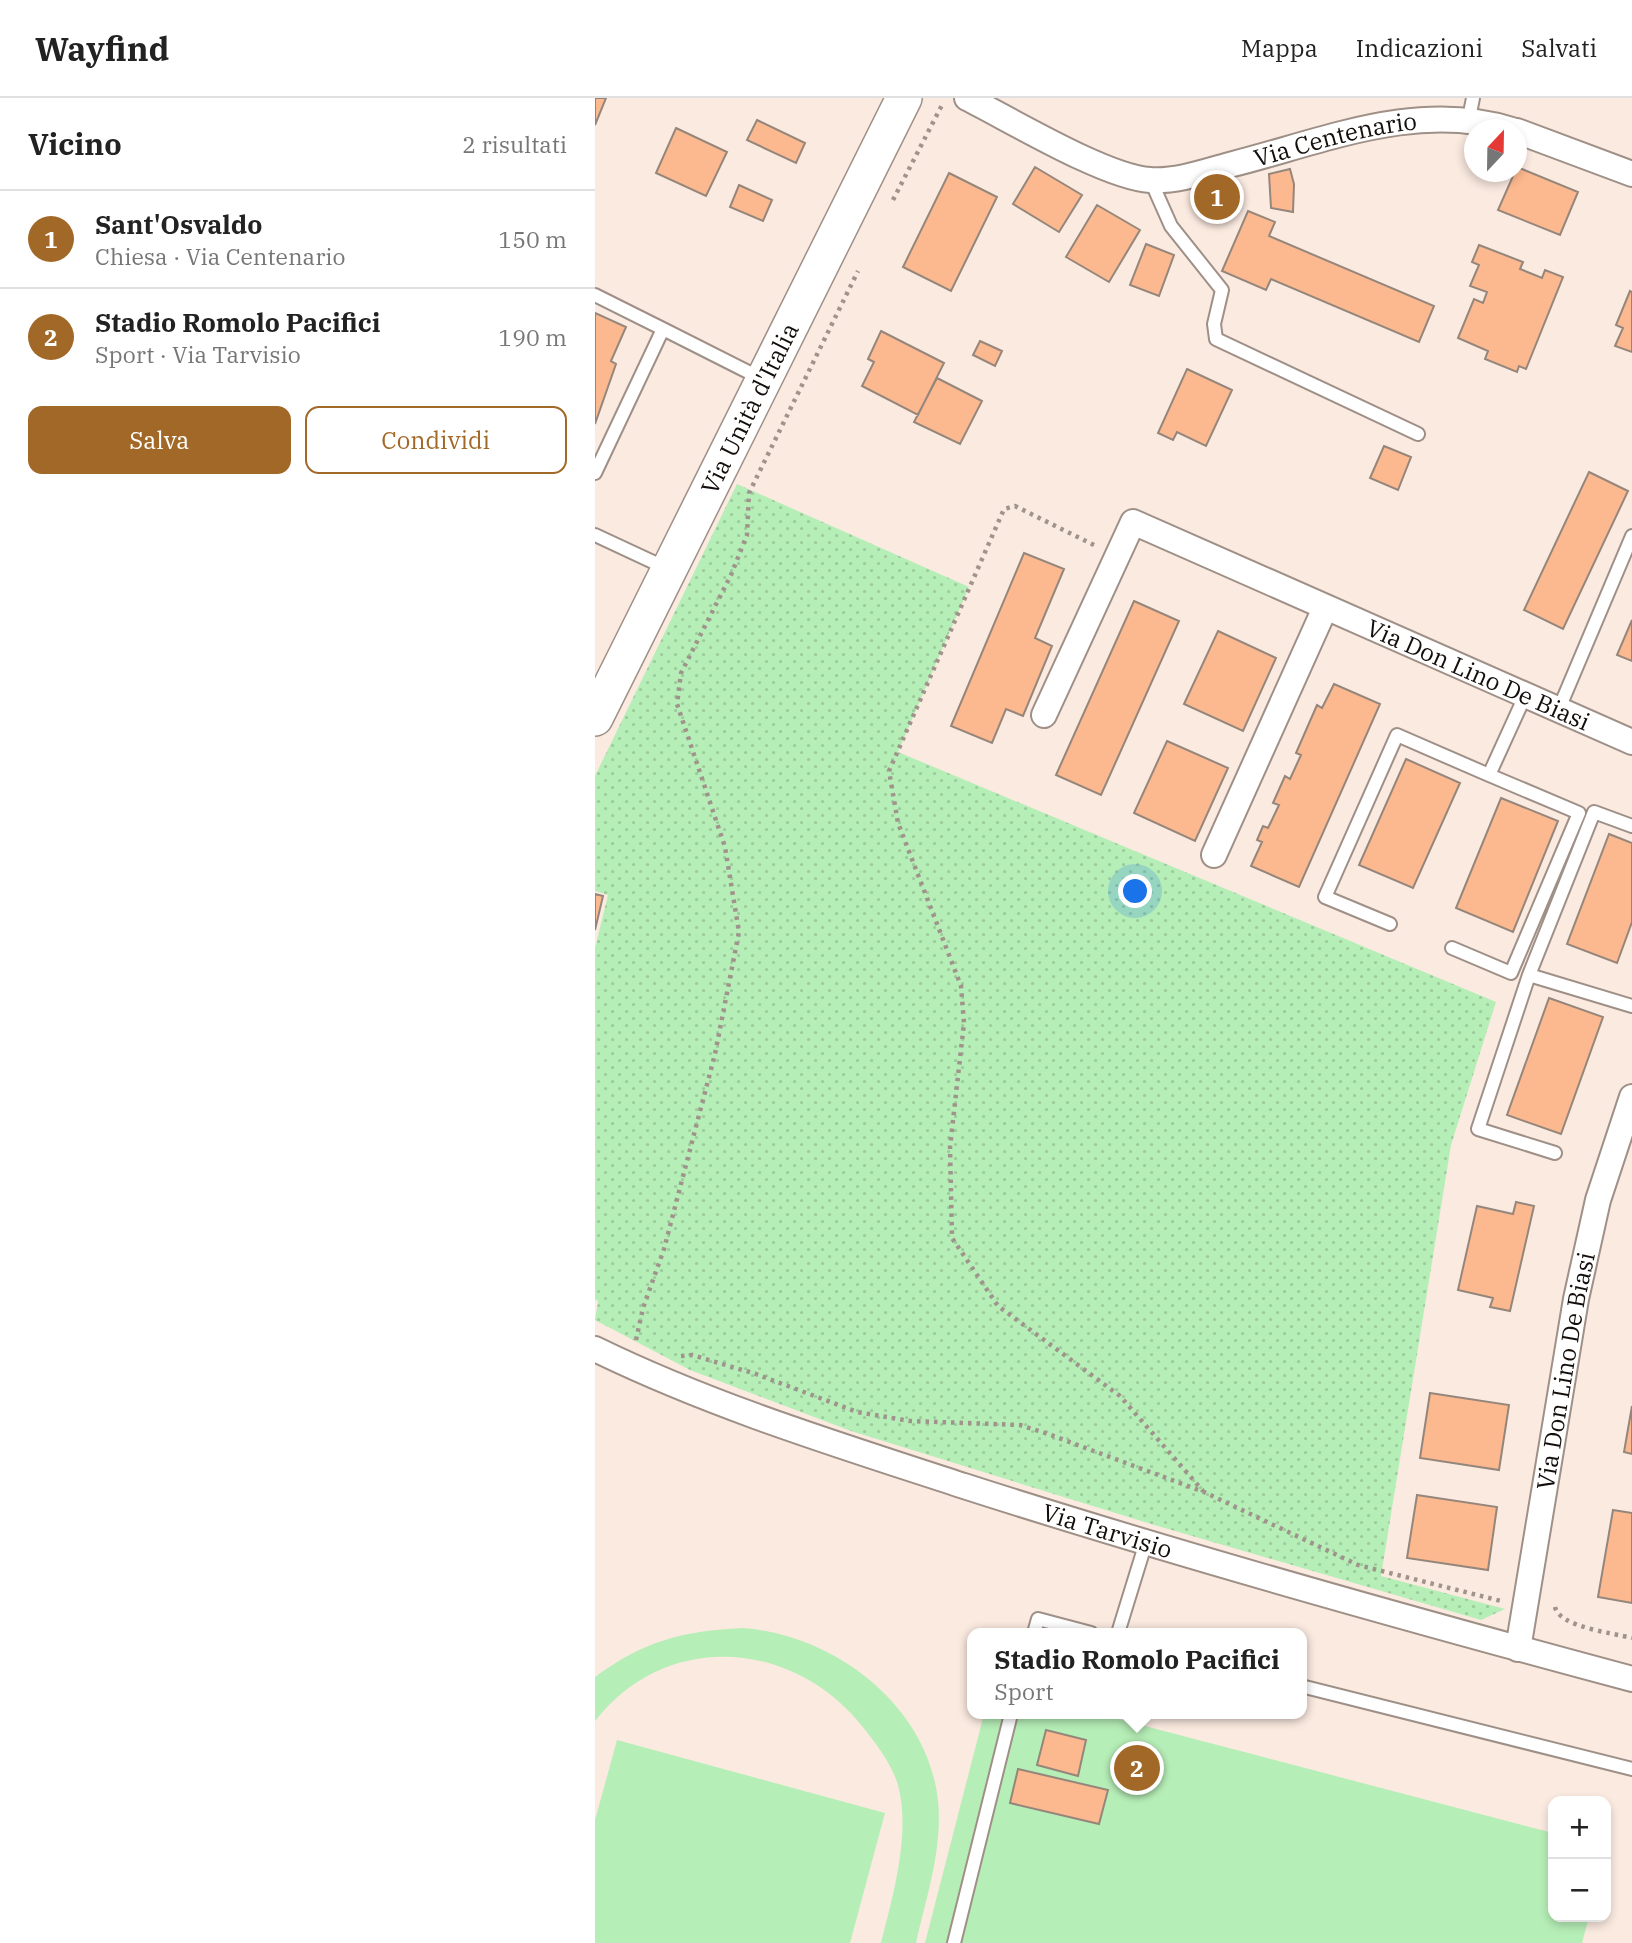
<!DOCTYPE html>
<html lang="it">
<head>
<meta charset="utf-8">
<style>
  :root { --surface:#fff; --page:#f2f2f2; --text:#222; --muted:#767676; --line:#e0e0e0; --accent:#a26827 }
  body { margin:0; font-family:"IBM Plex Serif",serif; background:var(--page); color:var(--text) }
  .controls { position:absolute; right:21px; bottom:21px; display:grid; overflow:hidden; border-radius:14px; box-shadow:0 4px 10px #0003 }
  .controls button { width:63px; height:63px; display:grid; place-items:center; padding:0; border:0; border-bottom:2px solid var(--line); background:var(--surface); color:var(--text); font:35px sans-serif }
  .compass { position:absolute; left:869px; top:21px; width:63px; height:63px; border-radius:50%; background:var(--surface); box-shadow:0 4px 10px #0003; rotate:22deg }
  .you { position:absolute; left:541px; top:794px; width:24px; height:24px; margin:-18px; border:5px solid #fff; border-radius:50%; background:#1a73e8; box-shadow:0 0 0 10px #1a73e833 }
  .badge { display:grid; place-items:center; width:46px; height:46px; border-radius:50%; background:var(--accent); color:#fff; font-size:23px; font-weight:700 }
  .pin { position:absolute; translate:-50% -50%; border:4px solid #fff; box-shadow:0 2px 7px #0006 }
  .popup { position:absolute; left:372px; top:1530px; width:340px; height:91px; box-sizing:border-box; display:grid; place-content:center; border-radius:14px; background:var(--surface); filter:drop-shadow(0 2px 5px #0005); font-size:23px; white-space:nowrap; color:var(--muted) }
  .popup b { font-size:26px; color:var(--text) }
  .popup::after { content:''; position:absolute; left:50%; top:100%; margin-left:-14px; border:14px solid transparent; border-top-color:var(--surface) }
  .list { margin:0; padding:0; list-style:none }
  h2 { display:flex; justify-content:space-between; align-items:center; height:91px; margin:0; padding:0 28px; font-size:30px }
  h2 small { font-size:23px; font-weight:400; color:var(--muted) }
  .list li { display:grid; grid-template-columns:46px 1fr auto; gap:21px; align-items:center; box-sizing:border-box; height:98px; padding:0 28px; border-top:2px solid var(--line) }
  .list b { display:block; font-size:26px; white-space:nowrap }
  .list p { margin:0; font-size:23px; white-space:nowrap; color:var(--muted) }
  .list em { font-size:23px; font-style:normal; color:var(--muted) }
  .actions { display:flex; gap:14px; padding:21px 28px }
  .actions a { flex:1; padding:16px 0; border:2px solid var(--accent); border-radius:14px; text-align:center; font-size:24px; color:var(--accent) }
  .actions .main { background:var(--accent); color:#fff }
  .map { position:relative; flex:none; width:1037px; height:1845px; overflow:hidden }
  header { display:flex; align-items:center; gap:42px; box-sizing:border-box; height:98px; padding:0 35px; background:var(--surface); border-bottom:2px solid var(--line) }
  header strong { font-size:33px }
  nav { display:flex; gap:38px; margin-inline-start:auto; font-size:24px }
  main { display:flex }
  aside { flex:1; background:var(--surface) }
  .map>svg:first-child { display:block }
  .grass { fill:#b6eeb7 }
  .park { fill:url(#park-dots) }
  .building { fill:#fcb88e; stroke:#95867c; stroke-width:2 }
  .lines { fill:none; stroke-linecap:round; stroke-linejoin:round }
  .lane-casing { stroke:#9f9087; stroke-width:16 }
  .street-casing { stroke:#9f9087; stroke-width:28 }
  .secondary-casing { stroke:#9f9087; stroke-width:38 }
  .path { stroke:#9f938c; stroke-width:4.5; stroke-dasharray:3.5 5; stroke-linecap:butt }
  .lane { stroke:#fff; stroke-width:12 }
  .street { stroke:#fff; stroke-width:24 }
  .secondary { stroke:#fff; stroke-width:35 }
  .labels { text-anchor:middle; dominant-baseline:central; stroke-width:5; stroke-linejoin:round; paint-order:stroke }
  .street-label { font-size:24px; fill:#130e0b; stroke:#fefbf9 }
</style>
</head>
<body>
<header>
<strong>Wayfind</strong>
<nav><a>Mappa</a><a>Indicazioni</a><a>Salvati</a></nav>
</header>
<main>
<aside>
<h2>Vicino<small>2 risultati</small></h2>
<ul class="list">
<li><span class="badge">1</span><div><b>Sant'Osvaldo</b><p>Chiesa · Via Centenario</p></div><em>150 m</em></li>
<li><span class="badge">2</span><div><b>Stadio Romolo Pacifici</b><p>Sport · Via Tarvisio</p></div><em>190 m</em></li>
</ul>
<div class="actions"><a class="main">Salva</a><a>Condividi</a></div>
</aside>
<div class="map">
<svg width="1037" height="1845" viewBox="0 0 1037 1845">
  <defs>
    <pattern id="park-dots" width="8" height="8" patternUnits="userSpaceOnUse" patternTransform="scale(1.75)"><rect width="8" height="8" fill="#b6eeb7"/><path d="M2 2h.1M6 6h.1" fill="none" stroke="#9ccb9c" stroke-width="1.8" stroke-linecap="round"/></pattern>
  </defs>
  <rect width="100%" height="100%" fill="#fbeae0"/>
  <path class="grass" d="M 148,1530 C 239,1537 333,1607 343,1703 C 348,1751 331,1800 321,1845 L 286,1845 C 298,1798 316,1735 303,1687 C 297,1666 280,1644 267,1628 C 197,1541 71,1532 0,1623 L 0,1579 C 49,1543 87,1533 148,1530 Z
    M 389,1616 L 504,1616 L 958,1735 L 958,1819 L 994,1819 L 987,1845 L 330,1845 Z
    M 22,1642 L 290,1715 L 255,1845 L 0,1845 L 0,1722 Z"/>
  <path class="park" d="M 142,386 L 374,489 L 303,654 L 901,904 L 856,1047 L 786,1478 L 910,1511 L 886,1522 L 556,1426 L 256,1333 L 95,1272 L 0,1222 L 3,1203 L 0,1201 L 0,850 L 13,797 L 0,793 L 0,678 Z"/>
  <path class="building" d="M 0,0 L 11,0 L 0,27 Z
    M 162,22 L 210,45 L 201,65 L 152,42 Z
    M 81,30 L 132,54 L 111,98 L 61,75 Z
    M 440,69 L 487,97 L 464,134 L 418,106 Z
    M 922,69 L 983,94 L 965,137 L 903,112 Z
    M 695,71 L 699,86 L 698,114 L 676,110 L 674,76 Z
    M 354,75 L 402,99 L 356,193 L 308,169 Z
    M 641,86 L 645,102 L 604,111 L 600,95 Z
    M 144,87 L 177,102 L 168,123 L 135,109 Z
    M 502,107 L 545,132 L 514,184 L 471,159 Z
    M 653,113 L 680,124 L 674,138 L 839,208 L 824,244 L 676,181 L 671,192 L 627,173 Z
    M 551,146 L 579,157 L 564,198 L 535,187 Z
    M 884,147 L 928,164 L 925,171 L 947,180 L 950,172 L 968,179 L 931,271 L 924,268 L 922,274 L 890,261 L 893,253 L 863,240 L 879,201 L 888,205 L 892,194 L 875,188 L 884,167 L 877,164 Z
    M 1035,193 L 1037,194 L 1037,254 L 1020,248 L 1028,230 L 1021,227 Z
    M 0,215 L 31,229 L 16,263 L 21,266 L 0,326 Z
    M 286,233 L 349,265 L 323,317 L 267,288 L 279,264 L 273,261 Z
    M 385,243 L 407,253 L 400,268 L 378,257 Z
    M 592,271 L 637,292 L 611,348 L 582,334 L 578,342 L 563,335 Z
    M 342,280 L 387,303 L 365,346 L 319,324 Z
    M 789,348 L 816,359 L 803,392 L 775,380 Z
    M 994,374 L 1033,393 L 968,531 L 929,512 Z
    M 429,455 L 469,471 L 440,540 L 457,548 L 428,618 L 411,611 L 397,645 L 356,628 Z
    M 539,503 L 584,523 L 506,697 L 461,677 Z
    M 1037,522 L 1037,563 L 1022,557 Z
    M 623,533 L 681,560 L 648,633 L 589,606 Z
    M 739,586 L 785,606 L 704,789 L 656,768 L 667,744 L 662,742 L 668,728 L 673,730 L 684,707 L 678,705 L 690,678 L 695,681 L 706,657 L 701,655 L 722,607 L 727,610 Z
    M 572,643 L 633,670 L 600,743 L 539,715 Z
    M 811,661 L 865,685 L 818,790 L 764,767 Z
    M 906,700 L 963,723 L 918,834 L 861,810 Z
    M 1014,736 L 1037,745 L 1037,824 L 1022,865 L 972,846 Z
    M 0,796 L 8,798 L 0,832 Z
    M 954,900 L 1008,919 L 966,1036 L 912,1017 Z
    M 921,1104 L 939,1108 L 915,1213 L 895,1209 L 898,1200 L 863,1192 L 882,1108 L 918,1116 Z
    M 835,1295 L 914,1307 L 904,1372 L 825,1360 Z
    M 1037,1308 L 1037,1356 L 1029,1354 Z
    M 822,1397 L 902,1409 L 893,1472 L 812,1460 Z
    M 1018,1412 L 1037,1415 L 1037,1505 L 1003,1499 Z
    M 451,1632 L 491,1642 L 483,1678 L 442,1667 Z
    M 423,1671 L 513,1692 L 504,1726 L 415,1705 Z"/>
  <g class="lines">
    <defs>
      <path id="lane" d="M 874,20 L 878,0
        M 556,83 L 576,128 L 627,192 L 619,226 L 621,241 L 823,336
        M 0,197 L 68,231
        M 0,375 L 68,231 L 167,281
        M 0,437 L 73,471
        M 963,613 L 1037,438
        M 795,826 L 730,799 L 802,637 L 894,677
        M 857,850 L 916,875 L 984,715 L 894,677 L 930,598
        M 934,877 L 999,714 L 1037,728
        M 960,1055 L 883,1031 L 934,877 L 1037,908
        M 439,1535 L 443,1521 L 496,1535
        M 523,1535 L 551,1444
        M 706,1588 L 1037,1671
        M 359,1845 L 416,1616"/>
      <g id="street">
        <path id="s1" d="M 372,0 C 416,22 510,79 555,82 C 582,84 612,73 638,66 C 729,43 823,2 917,32"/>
        <path d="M 922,33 L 1037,76"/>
        <path id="s2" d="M 449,617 L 538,424 L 1037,644"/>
        <path d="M 619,757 L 730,510"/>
        <path id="s3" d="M 0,1251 C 119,1309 244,1347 369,1388 C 590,1459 813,1521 1037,1581"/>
        <path id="s4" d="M 923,1551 L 981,1201 L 1003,1102 L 1037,999"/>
      </g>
      <g id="secondary">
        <path id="s5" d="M 0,620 L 309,0"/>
      </g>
    </defs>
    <use href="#lane" class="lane-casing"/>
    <use href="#street" class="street-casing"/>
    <use href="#secondary" class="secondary-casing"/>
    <path class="path" d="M 298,102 L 347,7
      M 499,447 L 420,408 L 409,411 L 294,673 L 303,725 L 366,888 L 369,925 L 355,1049 L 357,1140 L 403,1208 L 525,1298 L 608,1393
      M 41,1242 L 48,1210 L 69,1151 L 120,956 L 144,834 L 130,749 L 82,606 L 86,575 L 136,477 L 152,437 L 154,395 L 263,173
      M 86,1258 L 97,1257 L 161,1276 L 262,1314 L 315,1323 L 425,1327 L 453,1336 L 609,1394 L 763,1467 L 906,1503
      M 960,1509 C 964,1529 1018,1535 1037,1540"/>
    <use href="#lane" class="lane"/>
    <use href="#street" class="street"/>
    <use href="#secondary" class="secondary"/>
  </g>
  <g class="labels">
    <g class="street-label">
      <text stroke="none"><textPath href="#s1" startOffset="392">Via Centenario</textPath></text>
      <text stroke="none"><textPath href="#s5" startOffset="346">Via Unità d'Italia</textPath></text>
      <text stroke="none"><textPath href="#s2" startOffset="590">Via Don Lino De Biasi</textPath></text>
      <text stroke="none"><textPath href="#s4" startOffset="282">Via Don Lino De Biasi</textPath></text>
      <text stroke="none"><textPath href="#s3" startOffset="544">Via Tarvisio</textPath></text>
    </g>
  </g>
</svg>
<div class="controls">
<button>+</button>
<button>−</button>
</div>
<svg class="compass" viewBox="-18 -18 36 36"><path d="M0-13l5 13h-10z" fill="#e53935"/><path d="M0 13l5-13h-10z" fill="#767676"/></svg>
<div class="you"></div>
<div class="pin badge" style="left:622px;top:99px">1</div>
<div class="pin badge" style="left:542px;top:1670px">2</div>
<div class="popup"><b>Stadio Romolo Pacifici</b>Sport</div>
</div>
</main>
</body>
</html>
